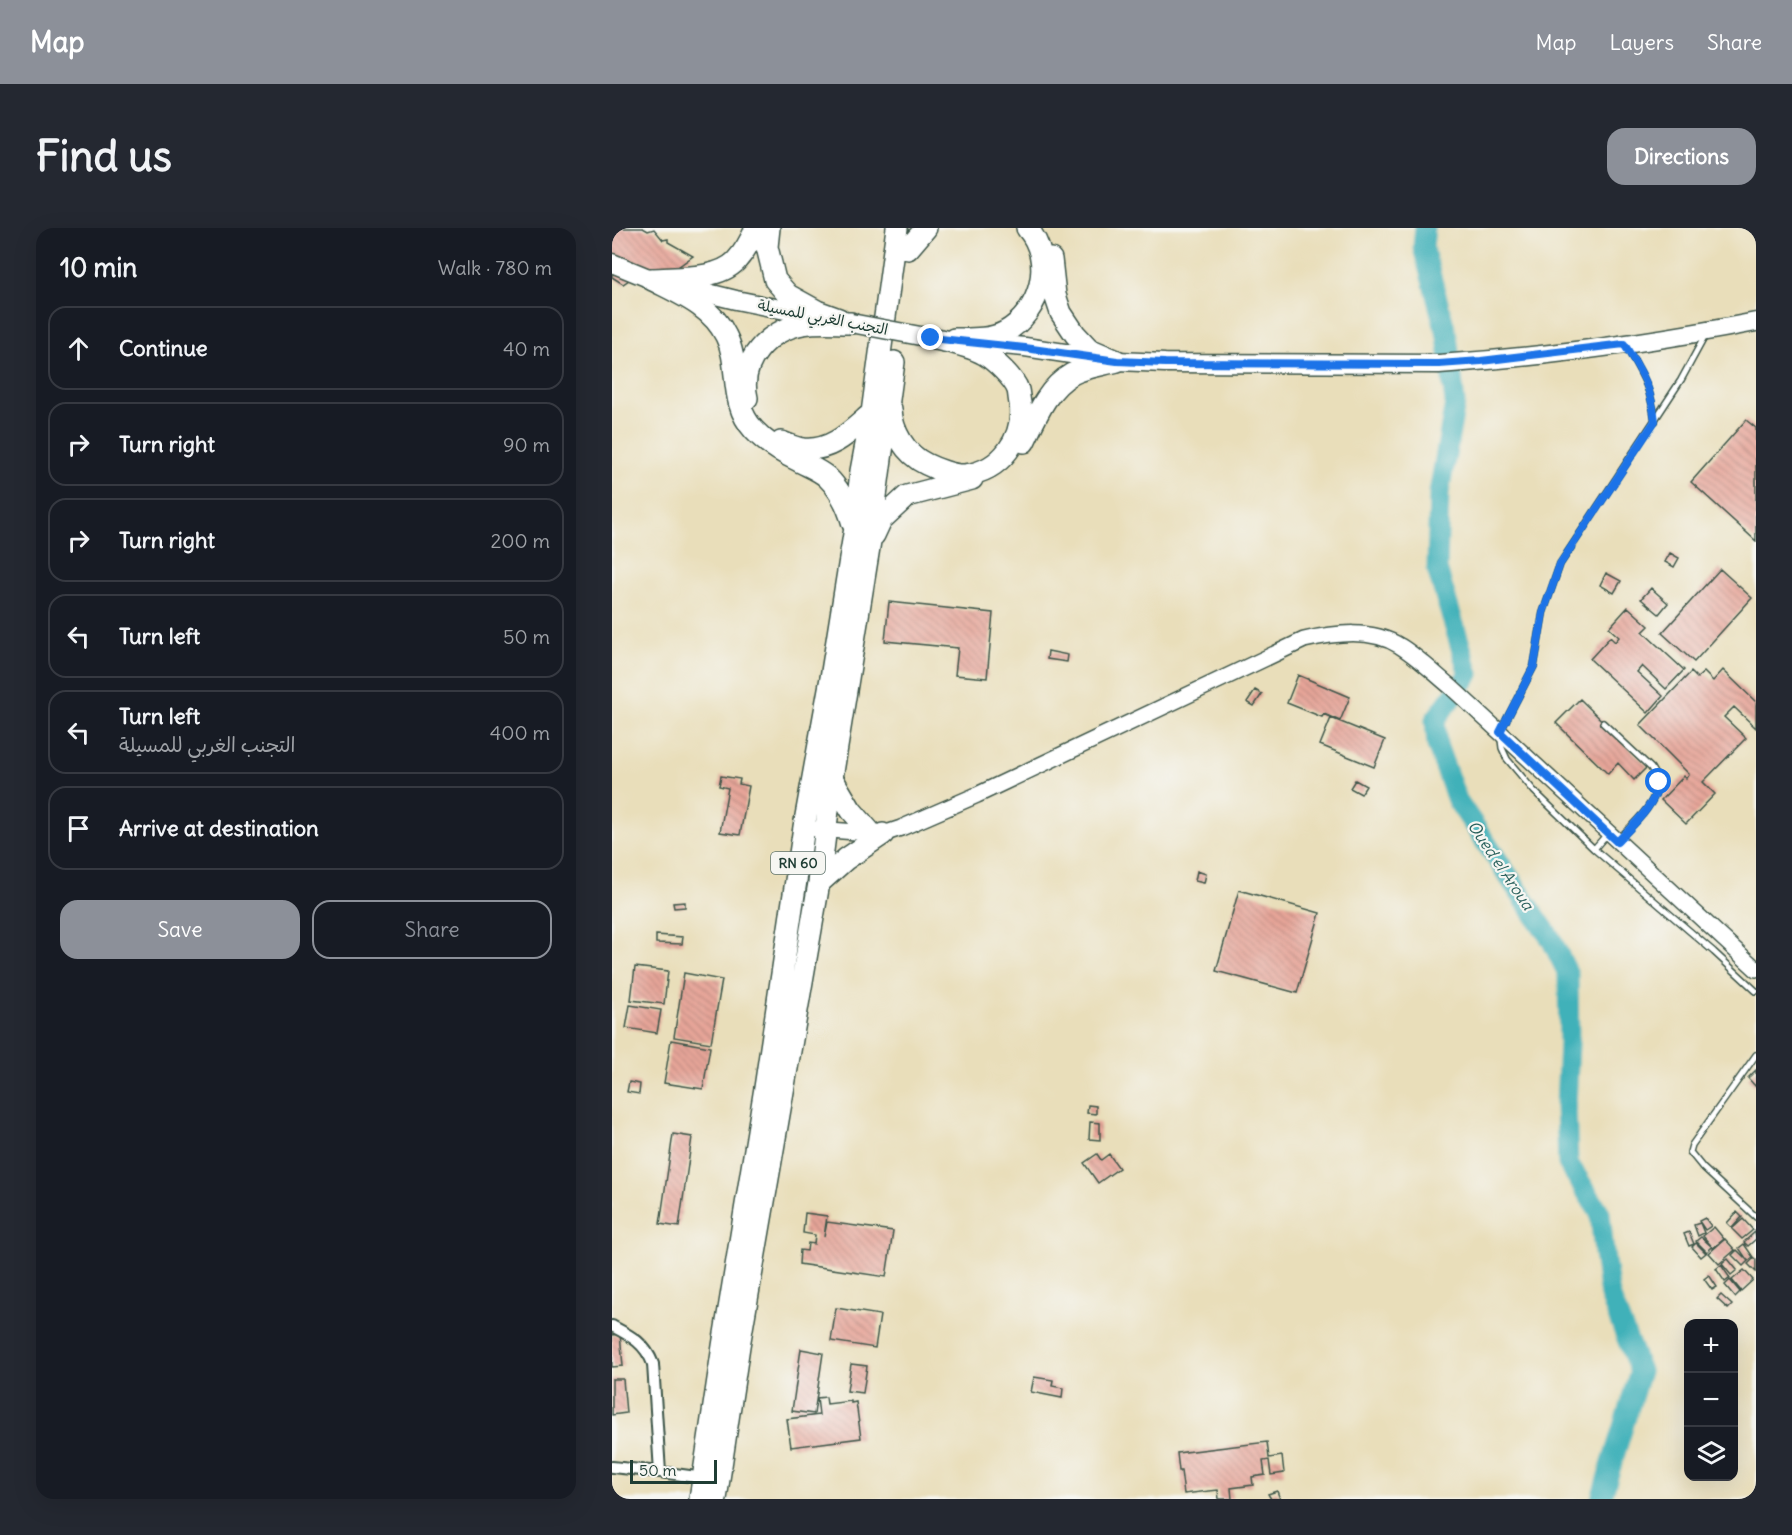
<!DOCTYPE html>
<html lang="en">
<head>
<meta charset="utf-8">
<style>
  :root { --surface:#171b24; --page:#242831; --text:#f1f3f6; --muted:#9ea1a6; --line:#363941; --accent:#8c9099 }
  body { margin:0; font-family:Delius,"Playpen Sans Arabic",sans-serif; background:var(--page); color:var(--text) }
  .controls { position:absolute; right:18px; bottom:18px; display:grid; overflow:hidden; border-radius:12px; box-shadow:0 6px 24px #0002 }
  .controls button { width:54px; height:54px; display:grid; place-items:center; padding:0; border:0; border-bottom:2px solid var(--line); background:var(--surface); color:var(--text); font:30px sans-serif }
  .scale { position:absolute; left:18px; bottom:15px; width:87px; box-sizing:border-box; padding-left:6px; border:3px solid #1f3d34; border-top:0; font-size:16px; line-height:21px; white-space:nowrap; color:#1f3d34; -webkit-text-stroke:4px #f6f6f2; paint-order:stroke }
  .stop { position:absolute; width:18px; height:18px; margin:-14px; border:4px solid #1a73e8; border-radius:50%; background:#fff }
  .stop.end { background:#1a73e8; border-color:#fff; box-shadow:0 2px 6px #0008 }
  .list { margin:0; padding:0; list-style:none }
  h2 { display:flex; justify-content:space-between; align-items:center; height:78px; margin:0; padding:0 24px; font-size:26px }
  h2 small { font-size:20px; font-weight:400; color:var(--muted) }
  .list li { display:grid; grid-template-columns:39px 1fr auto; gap:18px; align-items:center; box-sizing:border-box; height:84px; margin:0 12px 12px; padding:0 12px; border:2px solid var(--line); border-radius:18px }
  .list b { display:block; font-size:22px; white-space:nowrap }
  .list p { margin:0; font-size:20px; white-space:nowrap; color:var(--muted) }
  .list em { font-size:20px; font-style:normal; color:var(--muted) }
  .actions { display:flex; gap:12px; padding:18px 24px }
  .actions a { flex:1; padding:14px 0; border:2px solid var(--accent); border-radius:18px; text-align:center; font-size:21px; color:var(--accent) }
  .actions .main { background:var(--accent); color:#fff }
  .icon { flex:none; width:33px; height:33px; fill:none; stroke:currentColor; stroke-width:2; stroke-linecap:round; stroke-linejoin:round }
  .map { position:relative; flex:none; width:1144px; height:1271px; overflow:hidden; border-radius:18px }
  header { display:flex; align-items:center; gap:36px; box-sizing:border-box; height:84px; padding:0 30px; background:var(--accent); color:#fff }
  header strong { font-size:28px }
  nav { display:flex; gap:33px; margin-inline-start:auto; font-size:21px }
  .intro { display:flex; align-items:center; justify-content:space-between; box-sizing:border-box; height:144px; padding:0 36px }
  h1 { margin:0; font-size:42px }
  .button { padding:15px 27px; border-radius:18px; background:var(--accent); color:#fff; font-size:21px; font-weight:700 }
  main { display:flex; gap:36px; padding:0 36px }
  aside { flex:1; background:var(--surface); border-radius:18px; box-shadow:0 6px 24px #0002 }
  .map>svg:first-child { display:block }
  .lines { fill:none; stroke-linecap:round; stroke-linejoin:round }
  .river { stroke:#40b1b9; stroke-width:21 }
  .building { fill:url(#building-back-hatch) }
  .lane-casing { stroke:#3d5548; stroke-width:8 }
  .street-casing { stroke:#3d5548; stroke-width:14 }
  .secondary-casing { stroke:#3d5548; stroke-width:18 }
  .primary-casing { stroke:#3d5548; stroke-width:21 }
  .highway-casing { stroke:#3d5548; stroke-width:24 }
  .lane { stroke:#fff; stroke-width:5 }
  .street { stroke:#fff; stroke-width:10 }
  .secondary { stroke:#fff; stroke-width:15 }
  .primary { stroke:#fff; stroke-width:18 }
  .highway { stroke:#fff; stroke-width:21 }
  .primary-bridge-casing { stroke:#3d5548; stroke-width:21; stroke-linecap:butt }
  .primary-bridge { stroke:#fff; stroke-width:18 }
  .route { stroke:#1a73e8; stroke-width:8 }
  .labels { text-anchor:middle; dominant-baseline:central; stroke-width:4.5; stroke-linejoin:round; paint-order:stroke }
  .shield { fill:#f6f6f2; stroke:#60746d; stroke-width:1.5 }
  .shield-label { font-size:14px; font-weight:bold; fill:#1f3d34 }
  .street-label { font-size:15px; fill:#1f3d34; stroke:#f6f6f2 }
  .water-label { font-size:16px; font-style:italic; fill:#29605c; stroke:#f6f6f2 }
</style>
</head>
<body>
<header>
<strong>Map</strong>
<nav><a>Map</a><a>Layers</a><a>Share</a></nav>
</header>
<div class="intro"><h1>Find us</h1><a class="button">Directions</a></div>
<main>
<aside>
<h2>10 min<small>Walk · 780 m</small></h2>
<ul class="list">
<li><svg class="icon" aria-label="ahead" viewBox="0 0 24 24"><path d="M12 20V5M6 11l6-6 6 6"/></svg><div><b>Continue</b></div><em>40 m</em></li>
<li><svg class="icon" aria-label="right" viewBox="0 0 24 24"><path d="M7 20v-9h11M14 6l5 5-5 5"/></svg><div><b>Turn right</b></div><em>90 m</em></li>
<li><svg class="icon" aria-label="right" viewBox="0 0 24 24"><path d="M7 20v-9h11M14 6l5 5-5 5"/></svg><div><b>Turn right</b></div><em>200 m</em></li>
<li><svg class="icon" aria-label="left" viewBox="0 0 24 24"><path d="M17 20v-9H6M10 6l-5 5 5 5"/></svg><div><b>Turn left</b></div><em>50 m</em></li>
<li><svg class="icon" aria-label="left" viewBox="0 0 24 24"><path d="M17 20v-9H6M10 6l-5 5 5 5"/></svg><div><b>Turn left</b><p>التجنب الغربي للمسيلة</p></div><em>400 m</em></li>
<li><svg class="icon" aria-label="arrive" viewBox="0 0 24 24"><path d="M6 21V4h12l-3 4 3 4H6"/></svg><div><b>Arrive at destination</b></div></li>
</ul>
<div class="actions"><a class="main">Save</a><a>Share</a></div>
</aside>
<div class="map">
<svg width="1144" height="1271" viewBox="0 0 1144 1271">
  <defs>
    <pattern id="building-back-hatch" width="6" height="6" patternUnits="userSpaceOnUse" patternTransform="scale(1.5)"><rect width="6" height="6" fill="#e7a599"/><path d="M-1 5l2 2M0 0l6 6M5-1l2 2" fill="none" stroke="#bb887e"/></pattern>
  </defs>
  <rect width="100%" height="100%" fill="#f6f6f2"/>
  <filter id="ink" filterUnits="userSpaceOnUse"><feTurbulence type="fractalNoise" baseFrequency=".0167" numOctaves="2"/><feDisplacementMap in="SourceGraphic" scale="12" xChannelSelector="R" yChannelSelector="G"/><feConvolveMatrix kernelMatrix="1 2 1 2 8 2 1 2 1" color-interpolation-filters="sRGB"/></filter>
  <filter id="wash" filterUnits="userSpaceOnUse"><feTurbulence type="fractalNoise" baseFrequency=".008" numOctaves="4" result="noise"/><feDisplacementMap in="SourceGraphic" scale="24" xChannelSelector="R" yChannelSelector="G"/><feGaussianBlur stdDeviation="1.35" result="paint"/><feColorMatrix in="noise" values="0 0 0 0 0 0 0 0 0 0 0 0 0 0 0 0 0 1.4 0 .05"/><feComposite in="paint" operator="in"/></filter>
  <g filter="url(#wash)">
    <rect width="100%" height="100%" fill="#e9deba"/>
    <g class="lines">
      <path class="river" d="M 813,0 L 811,19 L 835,108 L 843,175 L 827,265 L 825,341 L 857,446 L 823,492 L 825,517 L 845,572 L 939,711 L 956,746 L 957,816 L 954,877 L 956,935 L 988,985 L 992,1025 L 998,1068 L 1028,1143 L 989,1271"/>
    </g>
    <g id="blocks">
      <path class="building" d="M 0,0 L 31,0 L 36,3 L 42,1 L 51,12 L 56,11 L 56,14 L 81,28 L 56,46 L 20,50 L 11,56 L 0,49 Z
        M 1134,192 L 1144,200 L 1144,313 L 1079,254 Z
        M 1058,325 L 1067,330 L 1062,339 L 1053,334 Z
        M 1108,341 L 1140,370 L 1082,434 L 1050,405 Z
        M 994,345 L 1009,353 L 1002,365 L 988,357 Z
        M 1039,360 L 1056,375 L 1047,386 L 1029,371 Z
        M 277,374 L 381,385 L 375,450 L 343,447 L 346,420 L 273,413 Z
        M 1016,379 L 1037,398 L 1031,404 L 1072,442 L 1054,461 L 1030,438 L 1025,444 L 1051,468 L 1036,485 L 978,431 L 998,409 L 1003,414 L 1007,409 L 997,400 Z
        M 436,423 L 456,427 L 455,434 L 435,431 Z
        M 1111,442 L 1144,474 L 1144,500 L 1122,479 L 1112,489 L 1134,510 L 1091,554 L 1103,566 L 1074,596 L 1049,572 L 1072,548 L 1074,550 L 1077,546 L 1028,497 L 1079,444 L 1085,450 L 1092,444 L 1101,453 Z
        M 686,447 L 738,469 L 728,493 L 712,486 L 710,489 L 675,475 Z
        M 643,462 L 650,466 L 642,478 L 635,474 Z
        M 968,471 L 1036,538 L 1022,552 L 1006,535 L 996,546 L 944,495 Z
        M 719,490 L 773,512 L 762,539 L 708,517 Z
        M 109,548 L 128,551 L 127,556 L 137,558 L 128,607 L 108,604 L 116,560 L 107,558 Z
        M 743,552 L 754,558 L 749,566 L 738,560 Z
        M 585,643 L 594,646 L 592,655 L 583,653 Z
        M 627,662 L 708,685 L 685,765 L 604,743 Z
        M 73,674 L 73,679 L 62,680 L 61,675 Z
        M 44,707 L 71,709 L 70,716 L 44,715 Z
        M 23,739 L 56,743 L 52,776 L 19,772 Z
        M 72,745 L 110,752 L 99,815 L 62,809 Z
        M 18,777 L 49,782 L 45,805 L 14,800 Z
        M 59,812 L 98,819 L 91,861 L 52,855 Z
        M 1144,842 L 1144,859 L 1136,850 Z
        M 17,854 L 28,856 L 27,866 L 15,864 Z
        M 476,877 L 484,878 L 484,886 L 475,885 Z
        M 478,894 L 488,895 L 488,912 L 477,911 Z
        M 61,906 L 80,909 L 67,999 L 48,996 Z
        M 485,926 L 489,932 L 497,926 L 507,940 L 486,955 L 472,935 Z
        M 1125,984 L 1130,989 L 1120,1000 L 1115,995 Z
        M 193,985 L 215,988 L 212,1009 L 215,994 L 281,1003 L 274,1049 L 187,1036 L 188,1022 L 195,1023 L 196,1015 L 202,1016 L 203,1007 L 191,1005 Z
        M 1093,990 L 1099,998 L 1093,1002 L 1087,993 Z
        M 1131,991 L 1141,1002 L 1130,1011 L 1120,1001 Z
        M 1088,995 L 1092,1005 L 1086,1008 L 1082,997 Z
        M 1102,999 L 1112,1011 L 1101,1020 L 1091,1008 Z
        M 1077,1004 L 1082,1016 L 1077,1018 L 1072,1006 Z
        M 1143,1004 L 1144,1011 L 1136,1018 L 1132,1014 Z
        M 1089,1009 L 1100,1019 L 1095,1024 L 1084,1013 Z
        M 1113,1011 L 1123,1022 L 1107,1036 L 1097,1025 Z
        M 1084,1015 L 1094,1025 L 1089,1029 L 1080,1019 Z
        M 1132,1016 L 1141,1029 L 1136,1033 L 1127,1020 Z
        M 1125,1022 L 1136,1033 L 1131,1038 L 1120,1027 Z
        M 1142,1030 L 1144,1032 L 1144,1044 L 1136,1036 Z
        M 1116,1031 L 1125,1042 L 1119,1047 L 1110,1036 Z
        M 1109,1037 L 1118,1050 L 1113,1054 L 1104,1041 Z
        M 1132,1042 L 1141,1052 L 1129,1063 L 1120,1052 Z
        M 1097,1047 L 1105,1059 L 1100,1062 L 1092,1051 Z
        M 1118,1052 L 1128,1064 L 1123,1069 L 1113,1057 Z
        M 1109,1067 L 1120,1077 L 1116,1081 L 1105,1071 Z
        M 224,1080 L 268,1087 L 263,1120 L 219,1113 Z
        M 8,1106 L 11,1138 L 0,1139 L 0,1107 Z
        M 189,1121 L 211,1125 L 202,1186 L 180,1183 Z
        M 239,1136 L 255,1138 L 251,1165 L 235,1163 Z
        M 422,1149 L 441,1152 L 440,1158 L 451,1160 L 450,1170 L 419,1164 Z
        M 0,1151 L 11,1151 L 14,1185 L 0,1187 Z
        M 214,1169 L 215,1176 L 239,1173 L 239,1175 L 244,1174 L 249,1210 L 179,1219 L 175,1191 L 207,1187 L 205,1170 Z
        M 655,1214 L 657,1230 L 670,1228 L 672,1245 L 659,1247 L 657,1232 L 651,1233 L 653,1247 L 640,1249 L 641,1257 L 619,1260 L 620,1271 L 607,1271 L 606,1262 L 572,1266 L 569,1243 L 567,1243 L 565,1225 Z
        M 665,1263 L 668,1271 L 659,1271 L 656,1266 Z"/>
    </g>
  </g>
  <g filter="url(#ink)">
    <use href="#blocks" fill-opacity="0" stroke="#3d5548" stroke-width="1.5"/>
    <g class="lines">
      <defs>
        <path id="lane" d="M 1093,108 L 1069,152 L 948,336 L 931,385 L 922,438 L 888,504 L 890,520 L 895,531 L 922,563 L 982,621 L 1102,724 L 1144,763
          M 1015,120 C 1031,148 1039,160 1043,193
          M 991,495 L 1039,540 L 1047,554 C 1042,579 1023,594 1006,612
          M 982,621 L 995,606
          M 1144,827 L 1080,917 L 1078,924 L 1091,940 L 1144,989"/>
        <path id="street" d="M 0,1098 C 19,1108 33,1115 41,1136 L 48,1244
          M 0,1239 L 48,1244 L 92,1250"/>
        <path id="secondary" d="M 204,601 L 271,606 L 289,600 L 365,567 L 692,412 C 723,405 760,400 788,418 C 806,429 823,446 839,459 L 1144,741"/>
        <path id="primary" d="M 0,35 L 39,51 L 124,72 L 208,89
          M 367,115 L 413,119 L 505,133 L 553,135 L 827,136 C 933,129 1040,114 1144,94"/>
        <path id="highway" d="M 157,0 L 155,19 L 163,52 L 176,67 L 205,83 L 227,91
          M 296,21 L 314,0
          M 439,31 L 443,67 L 449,85 L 463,106 L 477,121 L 505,133
          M 39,51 C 66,65 100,78 114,108 C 129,137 116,174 142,202 C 155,216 170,225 187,233 C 196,238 207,242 215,249 C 229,262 236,279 241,296
          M 41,51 C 66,49 106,52 124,33 C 133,23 139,12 144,0
          M 342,111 C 358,111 379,112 393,104 C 429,84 443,32 415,0
          M 135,170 C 126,133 157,102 191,96 C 206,93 224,95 239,95
          M 279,181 C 280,203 293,226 314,236 C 324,241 342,248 353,247 C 389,243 413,210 408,175 C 407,171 407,166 406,162 C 402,150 382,132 372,126 C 356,117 336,114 319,110
          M 169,214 C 175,216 184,220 191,221 C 220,224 240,202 260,185
          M 412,214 C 424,189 435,160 460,146 C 473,139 490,137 505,133
          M 262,307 L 269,292 L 295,268 L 360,251
          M 220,550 L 239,582 L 259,605
          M 207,655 L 234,631 L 271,606
          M 88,1271 L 111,1118 L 153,860 L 192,599 L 219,450 L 243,300 L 249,243 L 260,185 L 285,0
          M 104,1271 L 127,1118 L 207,655 L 220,550 L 258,313 L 282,134"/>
      </defs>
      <use href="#lane" class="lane-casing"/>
      <use href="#street" class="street-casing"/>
      <use href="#secondary" class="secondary-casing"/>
      <use href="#primary" class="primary-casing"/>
      <use href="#highway" class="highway-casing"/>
      <use href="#lane" class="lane"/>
      <use href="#street" class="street"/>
      <use href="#secondary" class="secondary"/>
      <use href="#primary" class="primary"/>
      <use href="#highway" class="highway"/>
      <defs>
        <path id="primary-bridge" d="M 239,95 L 319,110"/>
      </defs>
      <use href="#primary-bridge" class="primary-bridge-casing"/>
      <use href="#primary-bridge" class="primary-bridge"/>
    </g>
  </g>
  <g class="lines" filter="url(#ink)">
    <path class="route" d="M 319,110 L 413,120 L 505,133 L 553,135 L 827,136 L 869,133 L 1012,116 C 1030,145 1039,158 1043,193 L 948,336 L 931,385 L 922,438 L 888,504 L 1005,614 C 1023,595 1042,579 1047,554"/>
  </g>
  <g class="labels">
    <rect class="shield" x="159" y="624" width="54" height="22" rx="4.5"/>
    <g class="shield-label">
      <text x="186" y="635">RN 60</text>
    </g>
    <g class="street-label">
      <text transform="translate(211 89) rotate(11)">التجنب الغربي للمسيلة</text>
    </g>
    <g class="water-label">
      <text transform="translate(889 637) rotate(56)">Oued el Aroua</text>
    </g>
  </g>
</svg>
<div class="controls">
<button>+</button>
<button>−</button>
<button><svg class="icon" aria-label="layers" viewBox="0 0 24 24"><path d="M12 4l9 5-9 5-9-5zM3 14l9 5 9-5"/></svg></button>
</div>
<div class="scale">50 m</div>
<div class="stop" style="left:1047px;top:554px"></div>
<div class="stop end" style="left:319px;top:110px"></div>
</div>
</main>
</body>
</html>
